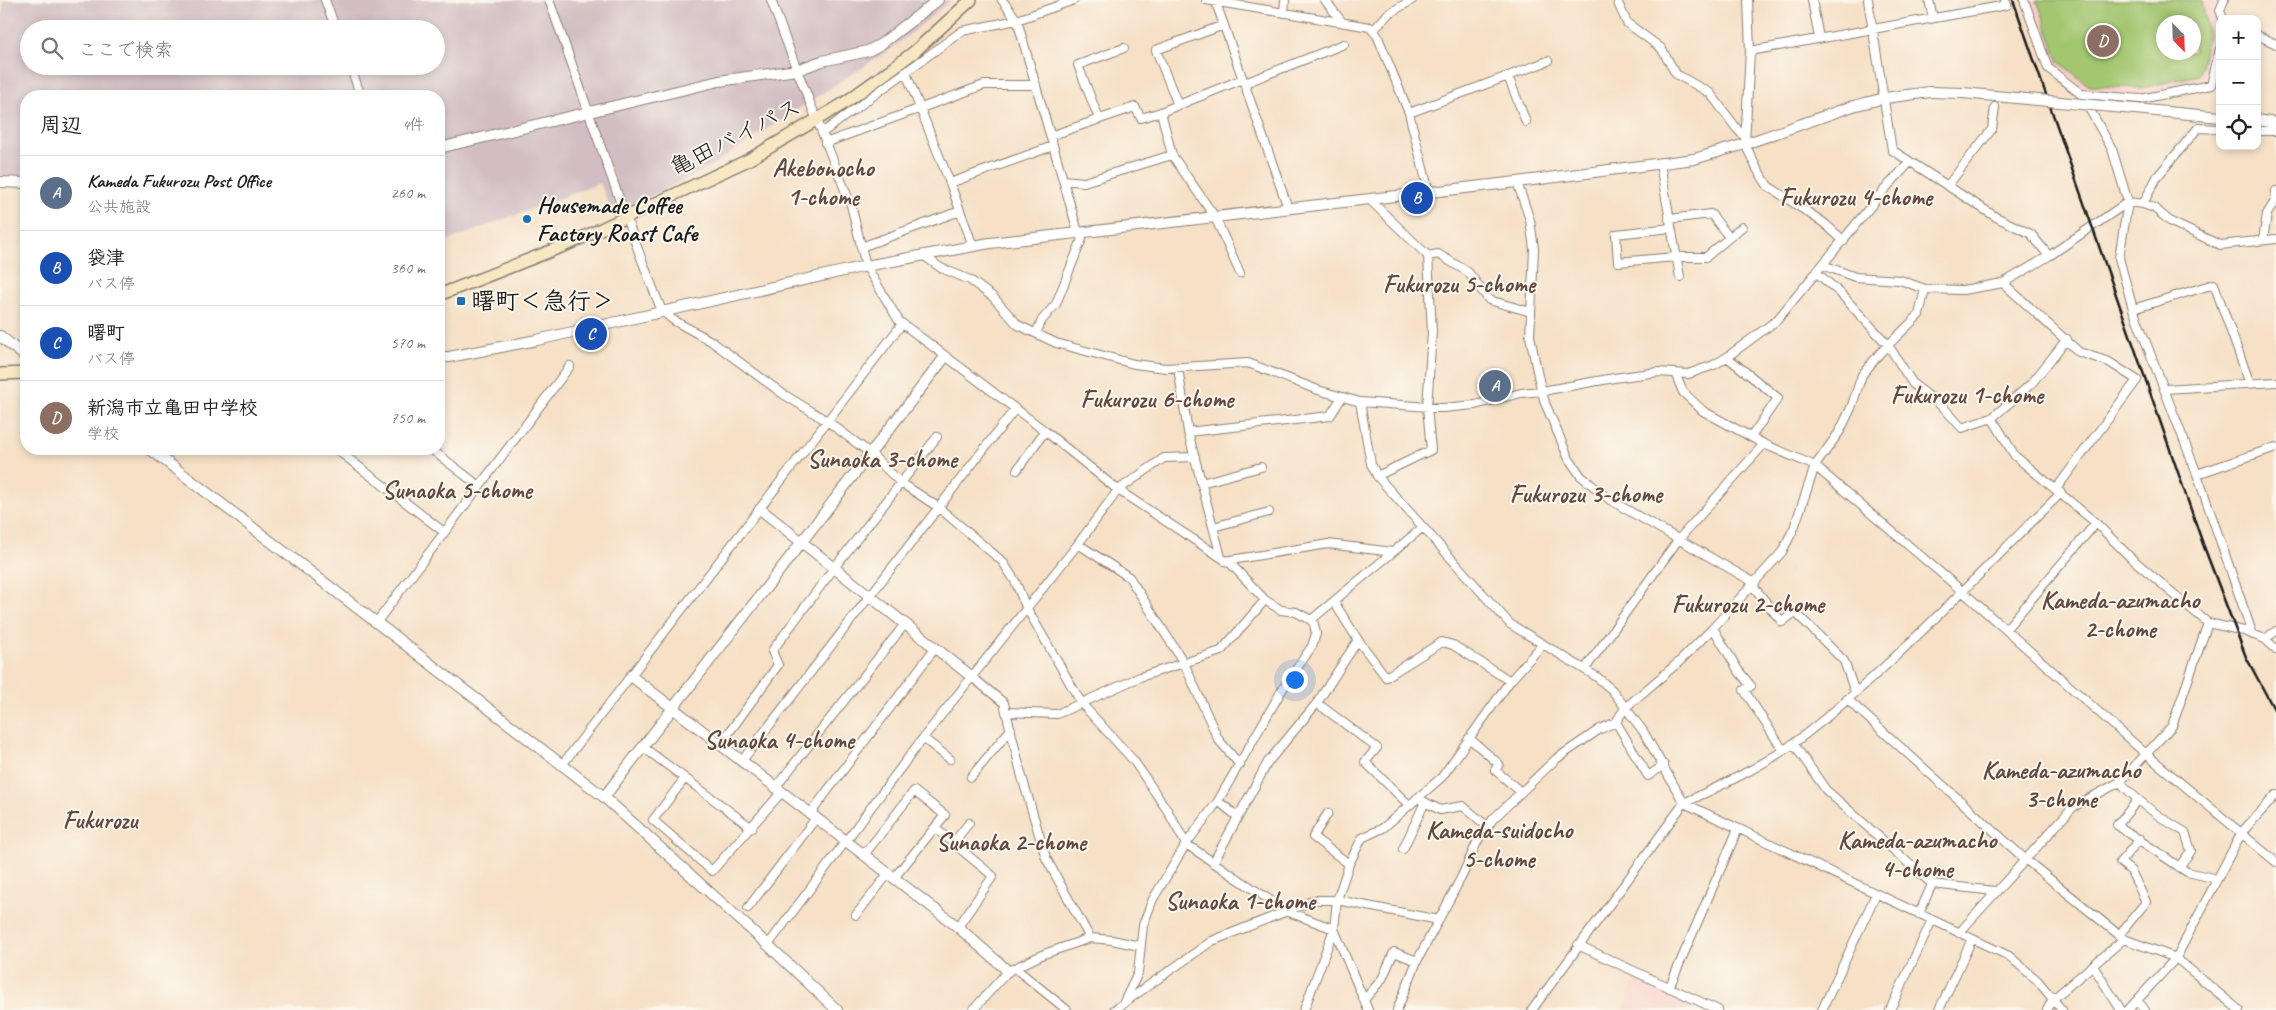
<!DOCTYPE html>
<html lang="ja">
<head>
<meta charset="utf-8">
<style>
  :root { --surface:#fff; --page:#f2f2f2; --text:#222; --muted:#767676; --line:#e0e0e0; --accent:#2563eb }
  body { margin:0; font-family:Caveat,"Klee One",sans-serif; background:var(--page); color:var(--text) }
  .controls { position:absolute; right:15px; top:15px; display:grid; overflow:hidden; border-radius:10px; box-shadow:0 2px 8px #0003 }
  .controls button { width:45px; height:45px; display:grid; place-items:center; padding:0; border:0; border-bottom:1px solid var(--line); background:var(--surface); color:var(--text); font:25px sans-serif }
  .compass { position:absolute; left:2156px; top:15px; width:45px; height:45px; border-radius:50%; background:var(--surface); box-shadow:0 2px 8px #0003; rotate:157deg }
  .you { position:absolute; left:1294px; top:679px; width:18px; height:18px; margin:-12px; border:4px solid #fff; border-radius:50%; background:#1a73e8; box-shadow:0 0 0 8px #1a73e833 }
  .badge { display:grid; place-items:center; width:32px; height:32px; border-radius:50%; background:var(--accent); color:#fff; font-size:16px; font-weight:700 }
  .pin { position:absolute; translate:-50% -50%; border:2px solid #fff; box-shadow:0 1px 5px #0006 }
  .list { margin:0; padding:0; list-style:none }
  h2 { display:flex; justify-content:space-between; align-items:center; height:65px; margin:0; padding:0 20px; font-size:21px }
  h2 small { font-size:16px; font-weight:400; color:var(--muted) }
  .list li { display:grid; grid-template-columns:32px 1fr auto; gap:15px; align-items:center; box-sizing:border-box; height:75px; padding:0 20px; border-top:1px solid var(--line) }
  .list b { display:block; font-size:19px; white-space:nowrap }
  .list p { margin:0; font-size:16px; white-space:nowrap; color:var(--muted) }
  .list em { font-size:16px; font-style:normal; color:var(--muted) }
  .icon { flex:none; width:28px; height:28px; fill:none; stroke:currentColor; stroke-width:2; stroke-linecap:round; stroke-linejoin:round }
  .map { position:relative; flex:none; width:2276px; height:1010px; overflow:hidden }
  .search { position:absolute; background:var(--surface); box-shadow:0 2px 8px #0003; left:20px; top:20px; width:425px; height:55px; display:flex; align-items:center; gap:12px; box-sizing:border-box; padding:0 18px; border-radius:28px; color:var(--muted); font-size:19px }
  .panel { position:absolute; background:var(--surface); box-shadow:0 2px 8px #0003; left:20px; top:90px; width:425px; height:365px; border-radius:20px }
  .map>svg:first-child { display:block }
  .built { fill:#f7d0ca; fill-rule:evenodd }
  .industrial { fill:#d2bec2; fill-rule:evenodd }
  .green { fill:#a3c670; stroke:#607146; fill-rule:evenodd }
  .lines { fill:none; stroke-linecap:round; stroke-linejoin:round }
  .minor-casing { stroke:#897e71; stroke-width:10 }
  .tertiary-casing { stroke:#897e71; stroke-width:12 }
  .secondary-casing { stroke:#897e71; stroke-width:14 }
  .minor { stroke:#fff; stroke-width:8 }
  .tertiary { stroke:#fff; stroke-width:10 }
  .secondary { stroke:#f8e7c3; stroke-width:11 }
  .rail { stroke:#1c1c1c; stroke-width:2.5 }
  .tertiary-bridge-casing { stroke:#897e71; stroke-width:12; stroke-linecap:butt }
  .tertiary-bridge { stroke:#fff; stroke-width:10 }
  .poi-dot { fill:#1f6fb2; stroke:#fbf7ec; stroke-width:2 }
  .labels { text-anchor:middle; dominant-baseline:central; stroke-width:4; stroke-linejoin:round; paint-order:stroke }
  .street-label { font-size:24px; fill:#1c1c1c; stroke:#fbf7ec }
  .poi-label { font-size:24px; font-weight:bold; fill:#1c1c1c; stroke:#fbf7ec; text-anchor:start }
  .neighbourhood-label { font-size:25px; font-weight:bold; fill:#634942; stroke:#fbf7ec }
</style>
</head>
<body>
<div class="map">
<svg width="2276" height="1010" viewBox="0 0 2276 1010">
  <rect width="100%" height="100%" fill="#fbf7ec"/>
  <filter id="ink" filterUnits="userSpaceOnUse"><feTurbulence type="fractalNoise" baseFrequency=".02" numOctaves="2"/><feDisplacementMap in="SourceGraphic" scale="10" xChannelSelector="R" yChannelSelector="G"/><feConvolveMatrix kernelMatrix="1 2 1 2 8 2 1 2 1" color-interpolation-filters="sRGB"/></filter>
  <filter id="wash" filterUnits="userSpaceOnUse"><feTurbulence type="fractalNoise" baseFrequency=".0096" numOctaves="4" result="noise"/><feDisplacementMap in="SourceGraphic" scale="20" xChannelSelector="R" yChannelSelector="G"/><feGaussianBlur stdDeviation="1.12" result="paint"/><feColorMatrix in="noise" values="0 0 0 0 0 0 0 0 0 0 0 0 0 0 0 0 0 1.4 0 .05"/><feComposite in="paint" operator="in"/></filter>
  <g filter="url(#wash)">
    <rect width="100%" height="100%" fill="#f6e0c6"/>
    <path class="built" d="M 2028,0 L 2215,0 L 2213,5 L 2216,30 L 2209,72 L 2198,85 L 2139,96 L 2083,91 L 2051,67 ZM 2164,22 L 2194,22 L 2194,52 L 2164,52 Z
      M 1637,976 L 1707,1010 L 1623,1010 Z"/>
    <path class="industrial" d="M 3,0 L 952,0 L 891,49 L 704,170 L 613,215 L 600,183 L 439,244 L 439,96 L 26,96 L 26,176 L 0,176 L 0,60 ZM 29,29 L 436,29 L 436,66 L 29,66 Z"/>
    <path class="green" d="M 2037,0 L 2202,0 L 2208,35 L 2199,75 L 2141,88 L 2089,86 L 2059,62 ZM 2164,22 L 2194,22 L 2194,52 L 2164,52 Z"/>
  </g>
  <g filter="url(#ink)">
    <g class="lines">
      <defs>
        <path id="minor" d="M 325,0 L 336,29
          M 549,0 C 587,104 620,209 662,311 L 673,320 L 711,341 L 783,394 L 827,421 L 870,453 L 900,482 L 938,507 L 1003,562 L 1015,581 L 1026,607 L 1082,704 L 1134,761 L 1167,810 L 1186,844 L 1286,911 L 1334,929 L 1368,1010
          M 771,0 L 797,70 L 851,205 L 866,266 L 899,321 L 1045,431 L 1118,490 L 1231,564 L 1265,600 L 1281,610 L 1296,612 L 1311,620 L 1314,624 L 1316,634 L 1312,646 L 1282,690 L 1218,801 L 1186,844 L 1153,899 L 1143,925 L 1138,973 L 1123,1004 L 1114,1010
          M 1002,0 L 1017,20 L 1078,232 L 1082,239 L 1056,304 L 1042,320 L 1036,333
          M 1206,0 L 1370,27 L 1377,35 L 1409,113 L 1429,192
          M 1215,0 L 1288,208
          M 1325,0 L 1342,22
          M 1748,0 L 1750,51 L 1745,144 L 1757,169 L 1768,186 L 1824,223 L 1844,241
          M 1812,0 L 1819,38
          M 1868,0 L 1892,150 L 1996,217 L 2031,234 L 2049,256
          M 1929,0 L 1933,18
          M 2024,0 L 2048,68 L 2081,94 L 2140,99 L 2211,85 L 2220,49
          M 1618,3 L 1627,23 L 1661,48 L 1676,74 L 1710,93 L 1737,129 L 1745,137
          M 1284,13 L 1285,0
          M 2223,19 L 2220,10 L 2224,0
          M 1373,31 L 1388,14 L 1412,0
          M 2257,35 L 2276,44
          M 1750,51 L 2007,5 L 2005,0
          M 350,66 L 361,96
          M 906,73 L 950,183 L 973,246
          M 1508,76 L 1526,122
          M 1245,83 L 1344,44
          M 2081,94 L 2112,149 L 2128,202 L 2119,258 L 2133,309 L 2197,474 L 2253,635
          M 1178,105 L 1156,50 L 1224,25
          M 1161,112 L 1172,155 L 1215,217 L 1240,273
          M 1409,113 L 1548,61
          M 1099,119 L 1078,65 L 1124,48
          M 2257,131 L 2276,131
          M 822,133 L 962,31 L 1017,20 L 1074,0
          M 1050,136 L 1135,107 L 1141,118 L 1161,112 L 1243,79
          M 825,143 L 984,85 L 1036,85
          M 1660,164 L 1680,277
          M 1063,180 L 1084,182 L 1172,155
          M 1517,182 L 1530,220 L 1534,249 L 1530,336 L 1538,376 L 1545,403 L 1569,459 L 1581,476 L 1610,500 L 1755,583
          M 950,183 L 1053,146
          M 1948,185 L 1992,129 L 1995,107
          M 1369,199 L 1428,256 L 1438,254 L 1468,272 L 1489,300 L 1531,312
          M 2143,204 L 2157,177 L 2198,128 L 2220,129
          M 1669,219 L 1711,214 L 1729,237
          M 1671,228 L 1616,234 L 1618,262 L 1676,257 L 1706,257 L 1742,227
          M 2263,240 L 2267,214 L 2275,201 L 2276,191
          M 861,247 L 960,211
          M 923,255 L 941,268 L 970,280 L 993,297 L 1018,325 L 1056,343 L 1134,364 L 1166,368 L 1248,363 L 1318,390 L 1360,402 L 1443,408 L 1475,405 L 1521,393 L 1542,391 L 1614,378 L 1658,372 L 1688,374 L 1714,365 L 1727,357 L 1777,320 L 1885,189 L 1910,162
          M 1823,265 L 1855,277 L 1900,280 L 1925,289 L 1963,290 L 2003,283 L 2049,256 L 2128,202 L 2143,204 L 2154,208 L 2171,222 L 2220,245 L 2276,239
          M 1817,273 L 1840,293 L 1888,345 L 1913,384 L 1943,407 L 1962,428 L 1992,418 L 2015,456 L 2096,523 L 2130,557 L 2208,623 L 2244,631 L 2265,639 L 2276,649
          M 2003,283 L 2079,352 L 2109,362 L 2137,380 L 2056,489
          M 2133,309 L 2214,284 L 2250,384
          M 1727,357 L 1778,398 L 1751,437
          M 1178,368 L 1188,432 L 1221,557
          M 1675,373 L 1683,392 L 1703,411 L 1764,444 L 1815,466 L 1962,591 L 2146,754 L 2276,862
          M 2165,389 L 2276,382
          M 1360,402 L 1371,464 L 1377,476 L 1510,624 L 1597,677 L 1612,690 L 1643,731 L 1684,803 L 2009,956 L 2037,980 L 2062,1010
          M 1992,418 L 2032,383 L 2067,339
          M 1188,432 L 1330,416 L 1342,397
          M 336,449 L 444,532
          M 431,449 L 479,486
          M 161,457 L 167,449
          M 1017,470 L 1045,431
          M 2197,474 L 2276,447
          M 1377,476 L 1431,450 L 1427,407 L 1432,332 L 1428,256
          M 1201,483 L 1261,467
          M 1213,527 L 1269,512
          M 1078,544 L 1129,577 L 1184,663 L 1218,739 L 1240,765
          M 1225,561 L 1328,544 L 1393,552
          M 1753,586 L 1782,622 L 1795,612 L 1844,661 L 1855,692
          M 1334,602 L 1358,640 L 1386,677 L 1442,642 L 1453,645 L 1510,681
          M 1311,620 L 1422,528
          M 376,623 L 570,366
          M 1713,628 L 1738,670 L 1751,686 L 1744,690 L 1783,750
          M 2006,629 L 2096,523
          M 2265,639 L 2276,631
          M 1585,669 L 1678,540 L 1764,444
          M 972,677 L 1004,703 L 1022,777 L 1046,858 L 1090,938
          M 1847,699 L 2025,859 L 2124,939 L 2176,958 L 2239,1010
          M 1317,703 L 1377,748 L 1365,762 L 1409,805
          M 1006,712 L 1057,714 L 1140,677 L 1221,651 L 1265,600
          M 1616,722 L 1648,776 L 1664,765
          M 923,738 L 950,759
          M 1469,738 L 1499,764 L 1495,770 L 1521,792
          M 1793,743 L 1826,790 L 1932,884 L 1919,914
          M 720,745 L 778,665 L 772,651 L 834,568 L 937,437
          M 643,747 L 752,828
          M 741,762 L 1015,409
          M 562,765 L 902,324
          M 971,777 L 1011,729
          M 685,778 L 653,820 L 712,871 L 781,793
          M 2120,782 C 2140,804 2160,818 2185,832 L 2191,851 L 2179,867
          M 775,788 L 905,624
          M 1417,798 L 1440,810 L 1463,806 L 1488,827
          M 1218,801 L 1238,817
          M 2137,801 L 2117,825 L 2187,872 L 2217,879
          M 1328,813 L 1313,837 L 1349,864
          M 810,814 L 935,648
          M 935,828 L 993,876 L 958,927
          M 953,843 L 969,823
          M 1403,849 L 1425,802
          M 864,855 L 914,791 L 945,815 L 894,878
          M 1213,863 L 1268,762 L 1317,703 L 1358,640
          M 1932,884 L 1995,891
          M 748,908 L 816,818
          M 856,915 L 888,874
          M 1959,933 L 2073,807 L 2120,782 L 2172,726 L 2208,623
          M 2119,935 L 2146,902 L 2131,871 L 2120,862 L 2140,839
          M 768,945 L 923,738 L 1078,544 L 1118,490 L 1164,458 L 1195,457
          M 1578,945 L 1718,1010
          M 2093,966 L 2121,1010
          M 1015,968 L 1067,1010
          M 1669,988 L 1738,829
          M 1364,1000 L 1382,979 L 1394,952 L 1417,961
          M 2137,1000 L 2145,1010
          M 1125,1002 L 1212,941 L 1315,900 L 1337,900 L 1439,920
          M 973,1010 L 1008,971 L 1044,954 L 1090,938 L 1112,940 L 1140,946
          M 1304,1010 L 1334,929 L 1337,900 L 1349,864 L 1362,838 L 1383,828 L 1442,777 L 1510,681 L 1543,644
          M 1397,1010 L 1417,961 L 1462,876 L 1478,840 L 1493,819 L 1556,759 L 1600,729 L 1616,722 L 1625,708 L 1680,661 L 1713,628 L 1782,552 L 1794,528 L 1815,466 L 1840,431 L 1851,408 L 1862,375 L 1880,353 L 1919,315 L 1925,289
          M 1532,1010 L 1684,803 C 1720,786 1763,766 1794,743 C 1889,671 1976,576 2061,493
          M 1822,1010 L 1876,894
          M 1890,1010 L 1932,920
          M 1939,1010 L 1972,939
          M 2047,1010 L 2053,999 L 2124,939
          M 2128,1010 L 2176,958 L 2242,832 L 2276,795"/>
        <path id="tertiary" d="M 2210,116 L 2220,117
          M 2257,120 L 2276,123
          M 439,148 L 719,81 L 797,70 L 822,61 L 868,51 L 881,44 L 938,0
          M 0,182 L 26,183
          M 0,336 L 26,357
          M 439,357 L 449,357 L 537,340 L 866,266 L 990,243 L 1517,182 L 1694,159 L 1745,144 L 1853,106 L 1885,98 L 1930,92
          M 150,449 L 604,797 L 768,945 L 837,1010
          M 760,509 L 972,677
          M 631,676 L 958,927 L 1008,971
          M 604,797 L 945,357"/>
        <path id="secondary" d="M 439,295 L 571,243 L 748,160 L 843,104 L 882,76 L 914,52 L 971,0
          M 0,374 L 26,373"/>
      </defs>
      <use href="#minor" class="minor-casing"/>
      <use href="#tertiary" class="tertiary-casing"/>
      <use href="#secondary" class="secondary-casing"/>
      <use href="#minor" class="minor"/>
      <use href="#tertiary" class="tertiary"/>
      <use href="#secondary" class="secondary"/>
      <path class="rail" d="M 2013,0 L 2203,544 L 2246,657 L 2276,713"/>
      <defs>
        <path id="tertiary-bridge" d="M 1930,92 L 1963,93 L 2210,116"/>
      </defs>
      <use href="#tertiary-bridge" class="tertiary-bridge-casing"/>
      <use href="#tertiary-bridge" class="tertiary-bridge"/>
    </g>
  </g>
  <g class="poi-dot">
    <circle cx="527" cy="219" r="5"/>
    <rect x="456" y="296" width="10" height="10" rx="2.5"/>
  </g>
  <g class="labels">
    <g class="street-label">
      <text transform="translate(735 137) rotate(-27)">亀田バイパス</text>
    </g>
    <g class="poi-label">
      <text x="537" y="205">Housemade Coffee<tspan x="537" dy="28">Factory Roast Cafe</tspan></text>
      <text x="471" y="301">曙町＜急行＞</text>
    </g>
    <g class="neighbourhood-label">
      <text x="823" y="168">Akebonocho<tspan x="823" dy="29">1-chome</tspan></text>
      <text x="1856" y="197">Fukurozu 4-chome</text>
      <text x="1459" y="284">Fukurozu 5-chome</text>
      <text x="1967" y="395">Fukurozu 1-chome</text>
      <text x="1157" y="399">Fukurozu 6-chome</text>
      <text x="882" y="459">Sunaoka 3-chome</text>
      <text x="457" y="490">Sunaoka 5-chome</text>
      <text x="1586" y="494">Fukurozu 3-chome</text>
      <text x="2120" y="600">Kameda-azumacho<tspan x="2120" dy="29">2-chome</tspan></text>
      <text x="1748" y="604">Fukurozu 2-chome</text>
      <text x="779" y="740">Sunaoka 4-chome</text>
      <text x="2061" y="770">Kameda-azumacho<tspan x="2061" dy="29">3-chome</tspan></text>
      <text x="100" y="820">Fukurozu</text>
      <text x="1499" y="830">Kameda-suidocho<tspan x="1499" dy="29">5-chome</tspan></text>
      <text x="1917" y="840">Kameda-azumacho<tspan x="1917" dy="29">4-chome</tspan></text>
      <text x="1011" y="842">Sunaoka 2-chome</text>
      <text x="1240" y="901">Sunaoka 1-chome</text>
    </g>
  </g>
</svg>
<div class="controls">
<button>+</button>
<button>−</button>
<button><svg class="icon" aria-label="locate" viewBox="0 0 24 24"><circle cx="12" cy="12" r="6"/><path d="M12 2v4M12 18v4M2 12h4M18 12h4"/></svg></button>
</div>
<svg class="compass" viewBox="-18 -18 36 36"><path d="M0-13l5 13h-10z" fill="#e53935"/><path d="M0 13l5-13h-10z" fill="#767676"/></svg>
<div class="you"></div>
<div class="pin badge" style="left:1495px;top:386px;background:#5c6f8a">A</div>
<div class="pin badge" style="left:1417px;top:198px;background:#1a4fb4">B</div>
<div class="pin badge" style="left:591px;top:334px;background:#1a4fb4">C</div>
<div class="pin badge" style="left:2103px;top:41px;background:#8d6e63">D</div>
<div class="search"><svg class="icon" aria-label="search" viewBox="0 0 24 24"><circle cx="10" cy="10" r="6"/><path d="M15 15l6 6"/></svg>ここで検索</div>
<section class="panel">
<h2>周辺<small>4件</small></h2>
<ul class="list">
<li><span class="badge" style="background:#5c6f8a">A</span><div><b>Kameda Fukurozu Post Office</b><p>公共施設</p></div><em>260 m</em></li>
<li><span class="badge" style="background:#1a4fb4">B</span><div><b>袋津</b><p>バス停</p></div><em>360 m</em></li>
<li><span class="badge" style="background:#1a4fb4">C</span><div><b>曙町</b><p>バス停</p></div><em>570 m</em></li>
<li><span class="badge" style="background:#8d6e63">D</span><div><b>新潟市立亀田中学校</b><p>学校</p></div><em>750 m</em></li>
</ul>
</section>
</div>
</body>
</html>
